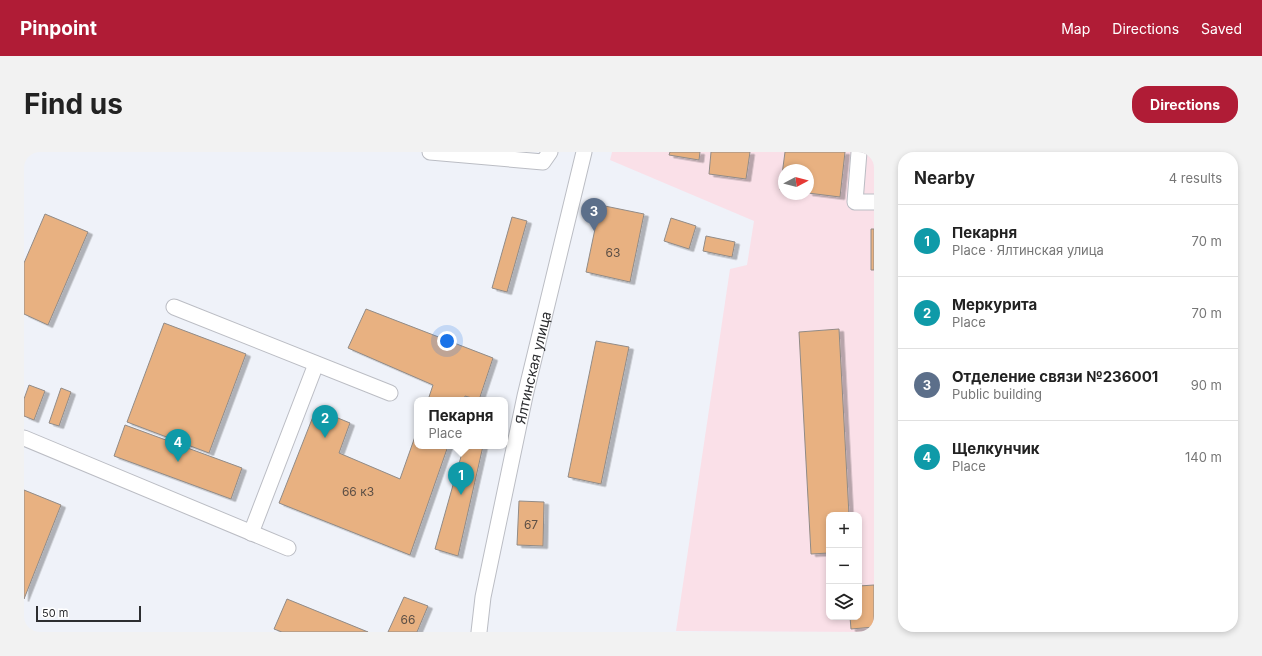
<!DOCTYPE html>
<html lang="en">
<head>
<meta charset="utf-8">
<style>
  :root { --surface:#fff; --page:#f2f2f2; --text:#222; --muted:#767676; --line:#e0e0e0; --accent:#b01c36 }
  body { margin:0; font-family:Inter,sans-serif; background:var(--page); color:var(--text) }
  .controls { position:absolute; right:12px; bottom:12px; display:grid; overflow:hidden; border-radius:8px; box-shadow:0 2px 6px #0003 }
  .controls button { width:36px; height:36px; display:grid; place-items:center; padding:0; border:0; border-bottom:1px solid var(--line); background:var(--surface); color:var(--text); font:20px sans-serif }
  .compass { position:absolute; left:754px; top:12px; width:36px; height:36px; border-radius:50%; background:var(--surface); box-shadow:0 2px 6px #0003; rotate:83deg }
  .scale { position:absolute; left:12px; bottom:10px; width:105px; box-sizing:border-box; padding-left:4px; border:2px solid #2d2e31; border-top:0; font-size:11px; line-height:14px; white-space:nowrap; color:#2d2e31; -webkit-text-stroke:3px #fff; paint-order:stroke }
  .you { position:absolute; left:423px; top:189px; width:14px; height:14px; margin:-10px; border:3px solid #fff; border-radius:50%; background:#1a73e8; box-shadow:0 0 0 6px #1a73e833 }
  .badge { display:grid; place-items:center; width:26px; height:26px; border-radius:50%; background:var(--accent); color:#fff; font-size:13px; font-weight:700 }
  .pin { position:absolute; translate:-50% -33px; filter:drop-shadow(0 1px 2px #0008) }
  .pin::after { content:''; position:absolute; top:21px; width:14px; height:12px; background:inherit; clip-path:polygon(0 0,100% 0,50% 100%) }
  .popup { position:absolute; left:390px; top:245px; width:94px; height:52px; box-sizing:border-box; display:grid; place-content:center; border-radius:8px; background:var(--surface); filter:drop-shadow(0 1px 3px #0005); font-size:13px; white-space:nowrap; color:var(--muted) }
  .popup b { font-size:15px; color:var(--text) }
  .popup::after { content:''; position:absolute; left:50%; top:100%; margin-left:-8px; border:8px solid transparent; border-top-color:var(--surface) }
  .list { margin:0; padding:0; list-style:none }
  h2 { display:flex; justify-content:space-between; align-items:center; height:52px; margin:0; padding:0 16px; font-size:17px }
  h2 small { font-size:13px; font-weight:400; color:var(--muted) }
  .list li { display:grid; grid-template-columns:26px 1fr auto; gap:12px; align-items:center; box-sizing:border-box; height:72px; padding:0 16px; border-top:1px solid var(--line) }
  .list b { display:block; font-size:15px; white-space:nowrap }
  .list p { margin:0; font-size:13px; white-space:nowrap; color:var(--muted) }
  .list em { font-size:13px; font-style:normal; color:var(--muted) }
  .icon { flex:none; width:22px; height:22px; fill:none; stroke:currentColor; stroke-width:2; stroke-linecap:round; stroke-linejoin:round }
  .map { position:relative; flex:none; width:850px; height:480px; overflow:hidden; border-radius:16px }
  header { display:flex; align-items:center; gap:24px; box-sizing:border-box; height:56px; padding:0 20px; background:var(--accent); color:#fff }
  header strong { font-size:19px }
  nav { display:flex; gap:22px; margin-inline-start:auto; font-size:14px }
  .intro { display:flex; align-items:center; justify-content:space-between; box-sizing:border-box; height:96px; padding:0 24px }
  h1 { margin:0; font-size:28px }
  .button { padding:10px 18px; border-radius:16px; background:var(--accent); color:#fff; font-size:14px; font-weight:700 }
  main { display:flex; gap:24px; padding:0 24px }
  aside { flex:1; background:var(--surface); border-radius:16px; box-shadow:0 2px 6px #0003 }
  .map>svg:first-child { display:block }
  .industrial { fill:#fae0e8; fill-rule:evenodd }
  .building { fill:#e8b181; stroke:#918b87; filter:url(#shadow) }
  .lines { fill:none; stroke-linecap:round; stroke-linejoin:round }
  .minor-casing { stroke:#bbbdc4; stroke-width:17 }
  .minor { stroke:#fff; stroke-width:15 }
  .labels { text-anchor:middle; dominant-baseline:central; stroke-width:3; stroke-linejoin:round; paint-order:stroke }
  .number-label { font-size:12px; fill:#5c4f45 }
  .street-label { font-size:14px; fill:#2d2e31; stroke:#fff }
</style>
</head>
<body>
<header>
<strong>Pinpoint</strong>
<nav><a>Map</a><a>Directions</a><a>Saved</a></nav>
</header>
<div class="intro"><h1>Find us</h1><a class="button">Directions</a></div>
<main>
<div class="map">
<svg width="850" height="480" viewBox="0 0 850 480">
  <defs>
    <filter id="shadow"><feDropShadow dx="4.5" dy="2.5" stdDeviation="0" flood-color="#0004"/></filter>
  </defs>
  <rect width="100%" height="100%" fill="#eff2f9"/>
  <path class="industrial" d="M 588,0 L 850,0 L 850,480 L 652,479 L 706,117 L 723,113 L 730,69 L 586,8 ZM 760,18 L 784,18 L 784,42 L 760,42 ZM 805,363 L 835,363 L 835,465 L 805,465 Z"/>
  <path class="building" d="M 646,0 L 676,0 L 675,8 L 645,3 Z
    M 687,0 L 726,0 L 722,27 L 685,22 Z
    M 761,0 L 821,0 L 816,45 L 784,41 L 784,18 L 760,18 L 760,38 L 756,38 Z
    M 576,53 L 620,62 L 606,130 L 562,120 Z
    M 21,62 L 64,80 L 24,173 L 0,162 L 0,111 Z
    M 488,65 L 503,69 L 483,140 L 468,136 Z
    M 647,66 L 672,74 L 665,97 L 640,89 Z
    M 847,77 L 850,77 L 850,118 L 847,118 Z
    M 682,84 L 711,90 L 708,105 L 679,99 Z
    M 342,157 L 469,206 L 455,248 L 441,244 L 440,248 L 404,248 L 409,233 L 324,196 Z
    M 140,171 L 222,202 L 185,301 L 103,270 Z
    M 815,177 L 825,363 L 805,363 L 805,401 L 787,402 L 775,180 Z
    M 572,189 L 605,195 L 577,332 L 544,325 Z
    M 5,233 L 21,239 L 10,268 L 0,264 L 0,247 Z
    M 37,236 L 47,240 L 35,274 L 25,271 Z
    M 292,257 L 326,271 L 315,301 L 376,327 L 393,279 L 393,294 L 424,294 L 386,403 L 255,351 Z
    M 101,273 L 218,316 L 207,347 L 90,304 Z
    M 440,294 L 459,294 L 434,404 L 411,397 Z
    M 0,338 L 37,353 L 0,447 Z
    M 495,349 L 520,350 L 519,394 L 493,393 Z
    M 850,433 L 850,475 L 827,477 L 826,465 L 835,465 L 835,434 Z
    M 380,445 L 404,454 L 393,480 L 364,480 Z
    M 263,447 L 344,480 L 258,480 L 250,477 Z"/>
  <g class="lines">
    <defs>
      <g id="minor">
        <path d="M 406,0 L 519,10 L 526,0"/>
        <path d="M 835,0 L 831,50 L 850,50"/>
        <path d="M 150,155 L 366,241"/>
        <path d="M 0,286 L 264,396"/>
        <path d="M 227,381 L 292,212"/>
        <path id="s1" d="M 455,480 L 459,445 L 501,244 L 560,0"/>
      </g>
    </defs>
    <use href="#minor" class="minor-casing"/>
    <use href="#minor" class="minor"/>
  </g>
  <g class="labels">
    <g class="number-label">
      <text x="589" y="100">63</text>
      <text x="334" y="339">66 к3</text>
      <text x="507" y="372">67</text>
      <text x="384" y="467">66</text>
    </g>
    <g class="street-label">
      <text stroke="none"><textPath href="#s1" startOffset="270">Ялтинская улица</textPath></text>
    </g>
  </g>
</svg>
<div class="controls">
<button>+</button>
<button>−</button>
<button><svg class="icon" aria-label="layers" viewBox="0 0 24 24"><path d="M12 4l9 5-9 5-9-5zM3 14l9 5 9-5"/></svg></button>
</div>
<svg class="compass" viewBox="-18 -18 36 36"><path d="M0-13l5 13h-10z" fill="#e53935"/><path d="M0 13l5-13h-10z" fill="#767676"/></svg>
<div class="scale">50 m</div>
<div class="you"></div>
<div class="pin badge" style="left:437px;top:343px;background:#0f9aa8">1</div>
<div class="popup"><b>Пекарня</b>Place</div>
<div class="pin badge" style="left:301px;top:286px;background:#0f9aa8">2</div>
<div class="pin badge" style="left:570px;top:79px;background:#5c6f8a">3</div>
<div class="pin badge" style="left:154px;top:310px;background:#0f9aa8">4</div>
</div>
<aside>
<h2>Nearby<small>4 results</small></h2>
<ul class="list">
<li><span class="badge" style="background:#0f9aa8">1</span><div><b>Пекарня</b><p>Place · Ялтинская улица</p></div><em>70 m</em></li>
<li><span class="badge" style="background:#0f9aa8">2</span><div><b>Меркурита</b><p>Place</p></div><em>70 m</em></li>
<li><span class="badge" style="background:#5c6f8a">3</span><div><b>Отделение связи №236001</b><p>Public building</p></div><em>90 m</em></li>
<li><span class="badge" style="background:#0f9aa8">4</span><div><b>Щелкунчик</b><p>Place</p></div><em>140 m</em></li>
</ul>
</aside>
</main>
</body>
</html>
